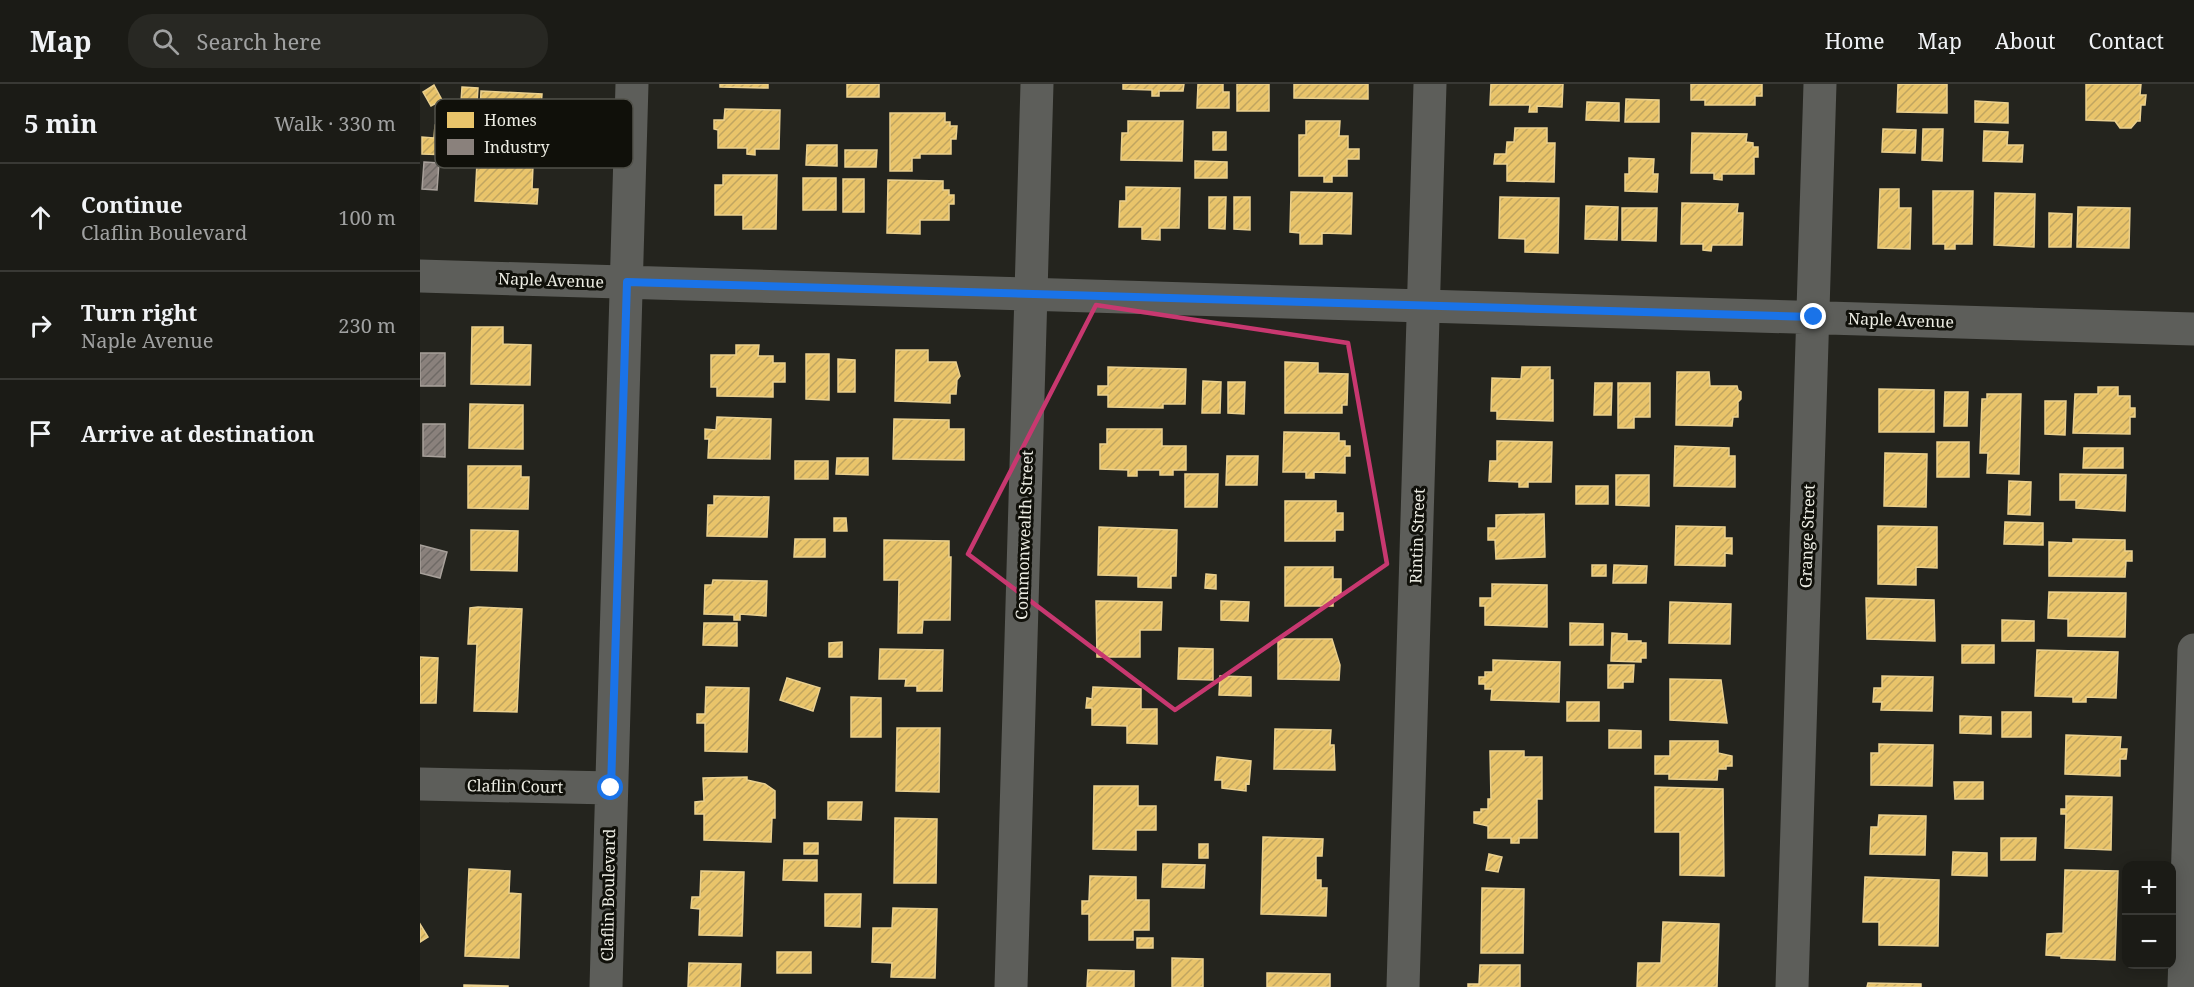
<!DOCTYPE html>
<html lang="en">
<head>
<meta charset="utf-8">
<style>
  :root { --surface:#1b1b16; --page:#282823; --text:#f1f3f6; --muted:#a0a1a1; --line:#393935 }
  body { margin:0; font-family:"Noto Serif",serif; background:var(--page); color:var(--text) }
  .controls { position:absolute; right:18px; bottom:18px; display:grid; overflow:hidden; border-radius:12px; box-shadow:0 3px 15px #0003 }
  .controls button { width:54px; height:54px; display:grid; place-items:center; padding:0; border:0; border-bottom:2px solid var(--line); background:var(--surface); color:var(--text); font:30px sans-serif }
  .stop { position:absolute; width:18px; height:18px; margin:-14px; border:4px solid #1a73e8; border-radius:50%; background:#fff }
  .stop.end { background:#1a73e8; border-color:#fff; box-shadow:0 2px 6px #0008 }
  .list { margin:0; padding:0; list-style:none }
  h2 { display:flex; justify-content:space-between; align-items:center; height:78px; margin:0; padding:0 24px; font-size:26px }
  h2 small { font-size:20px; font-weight:400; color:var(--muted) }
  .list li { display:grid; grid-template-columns:39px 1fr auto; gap:18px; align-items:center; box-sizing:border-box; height:108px; padding:0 24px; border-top:2px solid var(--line) }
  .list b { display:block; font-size:22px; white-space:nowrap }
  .list p { margin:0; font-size:20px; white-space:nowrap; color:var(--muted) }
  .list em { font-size:20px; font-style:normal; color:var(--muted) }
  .icon { flex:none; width:33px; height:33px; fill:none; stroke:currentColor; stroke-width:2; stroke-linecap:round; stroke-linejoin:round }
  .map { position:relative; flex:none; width:1774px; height:903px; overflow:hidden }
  header { display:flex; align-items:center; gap:36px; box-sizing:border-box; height:84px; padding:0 30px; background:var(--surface); border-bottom:2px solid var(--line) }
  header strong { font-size:28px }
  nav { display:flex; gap:33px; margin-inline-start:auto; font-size:21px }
  .search { width:420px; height:54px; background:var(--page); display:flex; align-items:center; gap:15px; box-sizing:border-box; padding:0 21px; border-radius:24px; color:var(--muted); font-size:22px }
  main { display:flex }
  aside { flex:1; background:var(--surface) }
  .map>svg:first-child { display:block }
  .homes { fill:url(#homes-hatch); stroke:#ead08f; stroke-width:1.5 }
  .industry { fill:url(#industry-hatch); stroke:#a8a19b; stroke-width:1.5 }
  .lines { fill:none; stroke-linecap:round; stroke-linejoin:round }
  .minor { stroke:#5d5e5a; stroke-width:33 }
  .route { stroke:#1a73e8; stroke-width:8 }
  .marked { fill:none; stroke:#c83870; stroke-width:4.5; stroke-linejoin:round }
  .labels { text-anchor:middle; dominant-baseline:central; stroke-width:6; stroke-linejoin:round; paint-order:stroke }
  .street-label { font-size:16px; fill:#edede4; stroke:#10100a }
  .key { fill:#10100a; stroke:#52524b; stroke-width:1.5 }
  .key-label { font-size:16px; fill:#edede4 }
</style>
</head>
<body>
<header>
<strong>Map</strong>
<div class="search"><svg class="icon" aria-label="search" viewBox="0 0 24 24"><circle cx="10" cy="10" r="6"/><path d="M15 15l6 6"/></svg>Search here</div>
<nav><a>Home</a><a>Map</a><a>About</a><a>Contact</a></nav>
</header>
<main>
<aside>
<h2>5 min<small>Walk · 330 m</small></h2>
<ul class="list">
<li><svg class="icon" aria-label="ahead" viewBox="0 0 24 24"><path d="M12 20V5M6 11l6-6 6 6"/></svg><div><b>Continue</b><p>Claflin Boulevard</p></div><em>100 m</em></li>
<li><svg class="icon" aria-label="right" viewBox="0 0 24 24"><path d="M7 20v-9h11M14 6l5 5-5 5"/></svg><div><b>Turn right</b><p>Naple Avenue</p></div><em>230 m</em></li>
<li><svg class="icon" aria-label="arrive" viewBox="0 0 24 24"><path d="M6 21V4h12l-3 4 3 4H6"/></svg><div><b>Arrive at destination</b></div></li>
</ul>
</aside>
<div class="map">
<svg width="1774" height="903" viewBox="0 0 1774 903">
  <defs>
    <pattern id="homes-hatch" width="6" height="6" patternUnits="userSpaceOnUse" patternTransform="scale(1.5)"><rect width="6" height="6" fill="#e9c46a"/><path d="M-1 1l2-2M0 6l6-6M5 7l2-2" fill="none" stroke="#c0a560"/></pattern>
    <pattern id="industry-hatch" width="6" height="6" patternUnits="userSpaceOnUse" patternTransform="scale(1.5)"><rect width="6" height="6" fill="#8a817c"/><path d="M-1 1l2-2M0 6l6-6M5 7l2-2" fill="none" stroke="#6f6a66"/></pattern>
  </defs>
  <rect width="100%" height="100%" fill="#24241e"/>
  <path class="homes" d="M 300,0 L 348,0 L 348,4 L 300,3 Z
    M 427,0 L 459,0 L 459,13 L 427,13 Z
    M 703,0 L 764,0 L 763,7 L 739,7 L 739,12 L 732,12 L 732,6 L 703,5 Z
    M 778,0 L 803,0 L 803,8 L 809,8 L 809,24 L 777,24 Z
    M 817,0 L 849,0 L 849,27 L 817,27 Z
    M 874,0 L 948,0 L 948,15 L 874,14 Z
    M 1071,0 L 1143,0 L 1142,23 L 1117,22 L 1117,28 L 1109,28 L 1110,21 L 1070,21 Z
    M 1271,0 L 1342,0 L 1342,12 L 1335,12 L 1335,21 L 1285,21 L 1285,16 L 1271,16 Z
    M 1478,0 L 1527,0 L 1527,29 L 1477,28 Z
    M 1666,0 L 1721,0 L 1720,11 L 1726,11 L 1725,21 L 1721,21 L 1720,37 L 1717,37 L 1711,44 L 1700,44 L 1695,37 L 1666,36 Z
    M 14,1 L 22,16 L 11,22 L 3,8 Z
    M 42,3 L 58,4 L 57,19 L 41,18 Z
    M 61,7 L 122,10 L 119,50 L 59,48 Z
    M 1206,15 L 1239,16 L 1239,38 L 1205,38 Z
    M 1555,17 L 1588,19 L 1588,39 L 1555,38 Z
    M 1167,18 L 1199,19 L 1199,37 L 1166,36 Z
    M 305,25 L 360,26 L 359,65 L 335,65 L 335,71 L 327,70 L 327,64 L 298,64 L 298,46 L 294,45 L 294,36 L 304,36 Z
    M 470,29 L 525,29 L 525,38 L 530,38 L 530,42 L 537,42 L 536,55 L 531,55 L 531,70 L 500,70 L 500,74 L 492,74 L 492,87 L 470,87 Z
    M 708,37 L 763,37 L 762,77 L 701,76 L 702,49 L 708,49 Z
    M 886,37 L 920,37 L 919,52 L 928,52 L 928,65 L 939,65 L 939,75 L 927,75 L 927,92 L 912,92 L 912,98 L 904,98 L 904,92 L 879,92 L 879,51 L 886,51 Z
    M 15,41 L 33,41 L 33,71 L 2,70 L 2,53 L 14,54 Z
    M 1095,44 L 1127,44 L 1127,59 L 1135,59 L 1134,98 L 1087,97 L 1087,80 L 1074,80 L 1075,70 L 1086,70 L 1087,58 L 1094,58 Z
    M 1463,45 L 1496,46 L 1495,69 L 1462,68 Z
    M 1503,45 L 1523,45 L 1522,77 L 1502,76 Z
    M 1564,47 L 1588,48 L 1587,61 L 1603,61 L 1602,78 L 1563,77 Z
    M 793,48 L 806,48 L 806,66 L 793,66 Z
    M 1272,49 L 1327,50 L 1326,58 L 1333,59 L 1333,63 L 1338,63 L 1338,73 L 1334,73 L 1334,90 L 1302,90 L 1302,96 L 1294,95 L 1294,89 L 1271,89 Z
    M 387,61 L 417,61 L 417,82 L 386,81 Z
    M 425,66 L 457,66 L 456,83 L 425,83 Z
    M 1209,74 L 1234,75 L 1233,90 L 1238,90 L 1237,108 L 1205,107 L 1205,90 L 1209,90 Z
    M 775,77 L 807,78 L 807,94 L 775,94 Z
    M 57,78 L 113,82 L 112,105 L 118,105 L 117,120 L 55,117 Z
    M 303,91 L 357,91 L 356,145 L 323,145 L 323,131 L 295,131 L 295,101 L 303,101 Z
    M 383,94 L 416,94 L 416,126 L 383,126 Z
    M 423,95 L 444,95 L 444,128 L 423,128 Z
    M 468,96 L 523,97 L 523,106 L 529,106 L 529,111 L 534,111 L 534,120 L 529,120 L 529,136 L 500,136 L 500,150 L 467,149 Z
    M 706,103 L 760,104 L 759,144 L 740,144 L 740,156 L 722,155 L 722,143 L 699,143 L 700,117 L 706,117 Z
    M 1460,105 L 1479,105 L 1479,124 L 1491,124 L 1490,165 L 1458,164 Z
    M 1513,107 L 1553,107 L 1552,160 L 1535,160 L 1535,165 L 1525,165 L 1525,160 L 1513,160 Z
    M 871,108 L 932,109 L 931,150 L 902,149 L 902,160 L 880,160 L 880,149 L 870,148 Z
    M 1575,109 L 1615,110 L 1614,163 L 1574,161 Z
    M 789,113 L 806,113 L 805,145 L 789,144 Z
    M 814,113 L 830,113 L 830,146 L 814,145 Z
    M 1080,113 L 1139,114 L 1138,169 L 1105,168 L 1105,155 L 1079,154 Z
    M 1262,119 L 1318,120 L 1317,129 L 1323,129 L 1322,161 L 1292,161 L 1291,167 L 1283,166 L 1283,160 L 1261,160 Z
    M 1166,122 L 1198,123 L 1197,156 L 1165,155 Z
    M 1658,123 L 1710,124 L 1709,164 L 1657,163 Z
    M 1202,124 L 1237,124 L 1236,157 L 1202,156 Z
    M 1629,129 L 1652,130 L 1651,163 L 1629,163 Z
    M 52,243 L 83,243 L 83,260 L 111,261 L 110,301 L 51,300 Z
    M 316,261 L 339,261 L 338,272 L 353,272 L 353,279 L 365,279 L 365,298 L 353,298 L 353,313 L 297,312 L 297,303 L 291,303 L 291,271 L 316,271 Z
    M 476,266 L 508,266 L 508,278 L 536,278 L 540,292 L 537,296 L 536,310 L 530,310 L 530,319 L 475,317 Z
    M 386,270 L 409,270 L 409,316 L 386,315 Z
    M 418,275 L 435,276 L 435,308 L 418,308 Z
    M 865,278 L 898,279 L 898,289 L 928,290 L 927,321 L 922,321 L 922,329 L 865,329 Z
    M 688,283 L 766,285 L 765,320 L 743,320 L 743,324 L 688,323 L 688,311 L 678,311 L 678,302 L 688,302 Z
    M 1102,283 L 1130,283 L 1130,296 L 1133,296 L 1133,337 L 1077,335 L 1077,327 L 1071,327 L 1072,294 L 1101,295 Z
    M 1257,288 L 1289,288 L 1290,302 L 1317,302 L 1318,306 L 1321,308 L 1321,315 L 1318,318 L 1318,333 L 1313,333 L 1312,342 L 1256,341 Z
    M 783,297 L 801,298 L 800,329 L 782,329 Z
    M 808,298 L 825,298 L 824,330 L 808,329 Z
    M 1175,299 L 1192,299 L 1191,331 L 1174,331 Z
    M 1198,299 L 1230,299 L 1230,333 L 1214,333 L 1214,344 L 1198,344 Z
    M 1678,303 L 1698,303 L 1698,312 L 1710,312 L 1710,324 L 1715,324 L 1715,333 L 1710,333 L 1710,350 L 1653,349 L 1655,310 L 1678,310 Z
    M 1459,305 L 1514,306 L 1514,348 L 1459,348 Z
    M 1525,308 L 1548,308 L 1547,342 L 1524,342 Z
    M 1567,310 L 1601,310 L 1599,390 L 1567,389 L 1568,369 L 1560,369 L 1562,315 L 1567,315 Z
    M 1625,317 L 1646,317 L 1645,351 L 1625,350 Z
    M 50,320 L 103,321 L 103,365 L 49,364 Z
    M 297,333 L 351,335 L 350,375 L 288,374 L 289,355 L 285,355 L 285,345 L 296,346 Z
    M 474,335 L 529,336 L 529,345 L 544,345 L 544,376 L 473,375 Z
    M 687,345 L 742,345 L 742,362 L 766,362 L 766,386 L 753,386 L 753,391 L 740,391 L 740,386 L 717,386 L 717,392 L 708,392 L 708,386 L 680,385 L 680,360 L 687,360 Z
    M 864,348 L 919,349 L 919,357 L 925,357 L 925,362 L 930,362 L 930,372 L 925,372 L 925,389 L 894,388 L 894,394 L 886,394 L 886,388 L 863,388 Z
    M 1077,357 L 1132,358 L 1131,398 L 1108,398 L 1108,403 L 1099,403 L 1099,398 L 1069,397 L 1070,377 L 1077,377 Z
    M 1517,358 L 1549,358 L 1549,393 L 1517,393 Z
    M 1255,362 L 1309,364 L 1309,372 L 1315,372 L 1315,403 L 1254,402 Z
    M 1664,364 L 1703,364 L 1703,384 L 1663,384 Z
    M 1465,369 L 1507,370 L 1506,423 L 1464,422 Z
    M 807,372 L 838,372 L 837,401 L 806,401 Z
    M 417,374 L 448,374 L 448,391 L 416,390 Z
    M 375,377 L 408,377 L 408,395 L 375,395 Z
    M 48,382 L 101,382 L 101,393 L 109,393 L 108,425 L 48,424 Z
    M 765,390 L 798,390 L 797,423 L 765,423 Z
    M 1640,390 L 1706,391 L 1705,427 L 1656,424 L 1656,416 L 1640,416 Z
    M 1196,391 L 1229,391 L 1229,422 L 1196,421 Z
    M 1589,397 L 1611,398 L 1610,431 L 1588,430 Z
    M 1156,402 L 1188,402 L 1188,420 L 1156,420 Z
    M 294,412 L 349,413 L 347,453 L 287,452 L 288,421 L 294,421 Z
    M 865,417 L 916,417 L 916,429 L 923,429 L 923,446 L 915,446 L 915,457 L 865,457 Z
    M 1124,430 L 1125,473 L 1076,475 L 1075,456 L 1068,456 L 1068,444 L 1076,444 L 1076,431 Z
    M 414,434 L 426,434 L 427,447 L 414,447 Z
    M 1585,438 L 1623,439 L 1623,461 L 1584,460 Z
    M 1256,442 L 1305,443 L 1305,454 L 1312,454 L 1312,470 L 1305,469 L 1305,482 L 1255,481 Z
    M 1458,442 L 1517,443 L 1517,484 L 1496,483 L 1496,501 L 1458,500 Z
    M 679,443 L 757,446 L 756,492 L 751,492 L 751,504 L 718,503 L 718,492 L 678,491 Z
    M 51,446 L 98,447 L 97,487 L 51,486 Z
    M 375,455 L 405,455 L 405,473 L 374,473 Z
    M 1653,455 L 1705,456 L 1705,467 L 1712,467 L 1712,477 L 1706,477 L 1705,493 L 1629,492 L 1629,458 L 1653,459 Z
    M 464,456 L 529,457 L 529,473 L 531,473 L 530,536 L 503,536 L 502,549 L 478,549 L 479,496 L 464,496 Z
    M 1172,481 L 1186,481 L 1186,492 L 1172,492 Z
    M 1194,481 L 1227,482 L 1226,499 L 1193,499 Z
    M 865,483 L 913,483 L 913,495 L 921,495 L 921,512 L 913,512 L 913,522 L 865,522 Z
    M 786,490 L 796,491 L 796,505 L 785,504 Z
    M 293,496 L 347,497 L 346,532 L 320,530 L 320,536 L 314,536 L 314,531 L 284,530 L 285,501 L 292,501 Z
    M 1072,500 L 1127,501 L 1127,543 L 1065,541 L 1065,522 L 1060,522 L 1060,514 L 1072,514 Z
    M 1629,508 L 1706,509 L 1705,553 L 1648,552 L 1648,535 L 1628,534 Z
    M 1446,514 L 1514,516 L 1515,557 L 1447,555 Z
    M 676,517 L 742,518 L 741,546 L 720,546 L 720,573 L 677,573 Z
    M 801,517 L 829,518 L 828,537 L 801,536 Z
    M 1250,518 L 1311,520 L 1310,560 L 1249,559 Z
    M 58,523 L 102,525 L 97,628 L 54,627 L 57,560 L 48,560 L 50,524 Z
    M 1582,536 L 1614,537 L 1614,557 L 1582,557 Z
    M 284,539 L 317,539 L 317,562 L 283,561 Z
    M 1150,539 L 1183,540 L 1183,561 L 1150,561 Z
    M 1192,549 L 1207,550 L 1207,557 L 1221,557 L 1221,559 L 1226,559 L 1226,574 L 1221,574 L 1221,578 L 1191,577 Z
    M 858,555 L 912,555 L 920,581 L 919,596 L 858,595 Z
    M 422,558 L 422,573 L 409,573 L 409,559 Z
    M 1542,561 L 1574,561 L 1574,579 L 1542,579 Z
    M 759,564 L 793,565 L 793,596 L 758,595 Z
    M 460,565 L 523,566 L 522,607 L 497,607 L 497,602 L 485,602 L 486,595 L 459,595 Z
    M 1617,566 L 1698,568 L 1696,614 L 1666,613 L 1666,618 L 1653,618 L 1653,613 L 1615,612 Z
    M 0,573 L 18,574 L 16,619 L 0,619 Z
    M 1073,576 L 1140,578 L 1139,618 L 1071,616 L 1072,605 L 1065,605 L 1065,600 L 1059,600 L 1059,593 L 1065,593 L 1065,588 L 1073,588 Z
    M 1188,581 L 1214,581 L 1213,598 L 1203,598 L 1203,604 L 1188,604 Z
    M 800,592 L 831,593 L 831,612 L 799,611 Z
    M 1462,592 L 1513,593 L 1512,627 L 1461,626 L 1462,618 L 1453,618 L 1454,604 L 1462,604 Z
    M 367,594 L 400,604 L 393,627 L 360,616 Z
    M 1250,595 L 1301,596 L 1307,639 L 1250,636 Z
    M 286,603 L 329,604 L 327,668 L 285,667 L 285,639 L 277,639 L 277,630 L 285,630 Z
    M 673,603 L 721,605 L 721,625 L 737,625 L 737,660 L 707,659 L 707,642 L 672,641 L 672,624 L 666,624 L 667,614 L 672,615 Z
    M 431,613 L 461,614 L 461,653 L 431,653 Z
    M 1147,618 L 1179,618 L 1179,637 L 1147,637 Z
    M 1582,628 L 1611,628 L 1611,653 L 1582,653 Z
    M 1540,632 L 1571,633 L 1571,650 L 1540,649 Z
    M 477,644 L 520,644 L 519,708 L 476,707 Z
    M 855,645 L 911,646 L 910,661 L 914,661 L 915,686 L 854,685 Z
    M 1189,646 L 1221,647 L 1221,664 L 1189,664 Z
    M 1646,651 L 1701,653 L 1700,665 L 1707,665 L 1706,675 L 1700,675 L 1700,692 L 1645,690 Z
    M 1250,657 L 1298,657 L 1298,669 L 1312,672 L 1312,682 L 1306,682 L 1306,685 L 1298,685 L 1297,696 L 1249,695 L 1249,690 L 1235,690 L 1235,672 L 1250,672 Z
    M 1459,660 L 1513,661 L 1512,702 L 1451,701 L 1451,669 L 1459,669 Z
    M 1070,667 L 1104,667 L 1104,673 L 1122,673 L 1122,715 L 1117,715 L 1117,754 L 1099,754 L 1099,759 L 1091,759 L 1091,754 L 1068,754 L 1068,742 L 1054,739 L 1054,728 L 1061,728 L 1061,725 L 1068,725 L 1068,715 L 1071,715 Z
    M 797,673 L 831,677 L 829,700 L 826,699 L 826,707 L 802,704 L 802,696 L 795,696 Z
    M 327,693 L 327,696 L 345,700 L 355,707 L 355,734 L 352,734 L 351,758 L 284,756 L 284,730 L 275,730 L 275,718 L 284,717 L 283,694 Z
    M 1534,698 L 1563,698 L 1563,715 L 1535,715 Z
    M 674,702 L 718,702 L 718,722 L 736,722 L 736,746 L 716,746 L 716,766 L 673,765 Z
    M 1235,703 L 1303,705 L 1304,792 L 1260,791 L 1260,748 L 1235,748 Z
    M 1646,712 L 1692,713 L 1691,766 L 1645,764 L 1646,730 L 1641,730 L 1641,725 L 1646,725 Z
    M 408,718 L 442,718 L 441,736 L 408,735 Z
    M 1459,731 L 1506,732 L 1505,771 L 1450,770 L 1451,743 L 1458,743 Z
    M 475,734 L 517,735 L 516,799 L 474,799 Z
    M 843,753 L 903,755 L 902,772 L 896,772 L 896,796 L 901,796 L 901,804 L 907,804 L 906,832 L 841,830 Z
    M 1581,754 L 1616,754 L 1615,776 L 1581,776 Z
    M 384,759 L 398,759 L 398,770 L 384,770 Z
    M 779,760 L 788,760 L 788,774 L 779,774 Z
    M 1533,768 L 1567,769 L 1567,792 L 1532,791 Z
    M 1069,770 L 1082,773 L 1078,788 L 1066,786 Z
    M 364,776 L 397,776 L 397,797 L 363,796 Z
    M 743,780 L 785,781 L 784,804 L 742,803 Z
    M 49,785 L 90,787 L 89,809 L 101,810 L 99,874 L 45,872 Z
    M 1645,786 L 1698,787 L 1695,876 L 1641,874 L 1641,872 L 1626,871 L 1627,850 L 1643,849 Z
    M 281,787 L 324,788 L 322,852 L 279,851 L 280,825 L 271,824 L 272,813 L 280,813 Z
    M 670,792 L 716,793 L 716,816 L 729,816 L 729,846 L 713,846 L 713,856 L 669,856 L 669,830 L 662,830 L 662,817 L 669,817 Z
    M 1445,793 L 1519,796 L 1518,862 L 1459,861 L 1459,838 L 1443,838 Z
    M 1062,804 L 1104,805 L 1103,869 L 1061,869 Z
    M 405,810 L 441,810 L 440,843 L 405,842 Z
    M 473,824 L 517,825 L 515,894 L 471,893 L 472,879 L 452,878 L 453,844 L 472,844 Z
    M 1243,838 L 1299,840 L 1297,903 L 1217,903 L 1218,879 L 1241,879 Z
    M 0,840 L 8,853 L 0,858 Z
    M 717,854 L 733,854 L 733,864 L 717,864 Z
    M 357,868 L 391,868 L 391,889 L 357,889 Z
    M 752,874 L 783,875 L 783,903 L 752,903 Z
    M 269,879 L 321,880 L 320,903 L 268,903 Z
    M 1060,881 L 1100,881 L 1100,903 L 1048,903 L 1048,900 L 1059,900 Z
    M 668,886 L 714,887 L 714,903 L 667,903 Z
    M 847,889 L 910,890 L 910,903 L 847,903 Z
    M 1448,899 L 1501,900 L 1501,903 L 1447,903 Z
    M 44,901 L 88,902 L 88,903 L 44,903 Z"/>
  <path class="industry" d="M 4,78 L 19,79 L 17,106 L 2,105 Z
    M 0,269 L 25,269 L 25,302 L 0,302 Z
    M 3,340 L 25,340 L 25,373 L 3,372 Z
    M 0,461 L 27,468 L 20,494 L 0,489 Z"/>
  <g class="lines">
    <path class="minor" d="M 0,192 L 1774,245
      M 0,700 L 191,704
      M 186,903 L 212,0
      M 591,903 L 617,0
      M 983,903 L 1010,0
      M 1372,903 L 1400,0
      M 1764,903 L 1774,566"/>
  </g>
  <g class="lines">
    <path class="route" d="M 191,704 L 207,198 L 1394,233"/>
  </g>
  <path class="marked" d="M 676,221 L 928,259 L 967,480 L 755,626 L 548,470 Z"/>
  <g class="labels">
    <g class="street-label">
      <text transform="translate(131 196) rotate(2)">Naple Avenue</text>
      <text transform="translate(1481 236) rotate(2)">Naple Avenue</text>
      <text transform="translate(604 451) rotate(-88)">Commonwealth Street</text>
      <text transform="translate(997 452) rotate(-88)">Rintin Street</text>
      <text transform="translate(1387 452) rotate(-88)">Grange Street</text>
      <text transform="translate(95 702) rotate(1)">Claflin Court</text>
      <text transform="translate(188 811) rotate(-89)">Claflin Boulevard</text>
    </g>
  </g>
  <rect x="15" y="15" width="198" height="69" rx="9" class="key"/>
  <rect x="27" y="28" width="27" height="16" fill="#e9c46a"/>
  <rect x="27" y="55" width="27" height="16" fill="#8a817c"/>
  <g class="key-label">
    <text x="64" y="42">Homes</text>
    <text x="64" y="69">Industry</text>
  </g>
</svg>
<div class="controls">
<button>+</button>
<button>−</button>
</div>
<div class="stop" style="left:191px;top:704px"></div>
<div class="stop end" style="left:1394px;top:233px"></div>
</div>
</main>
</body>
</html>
